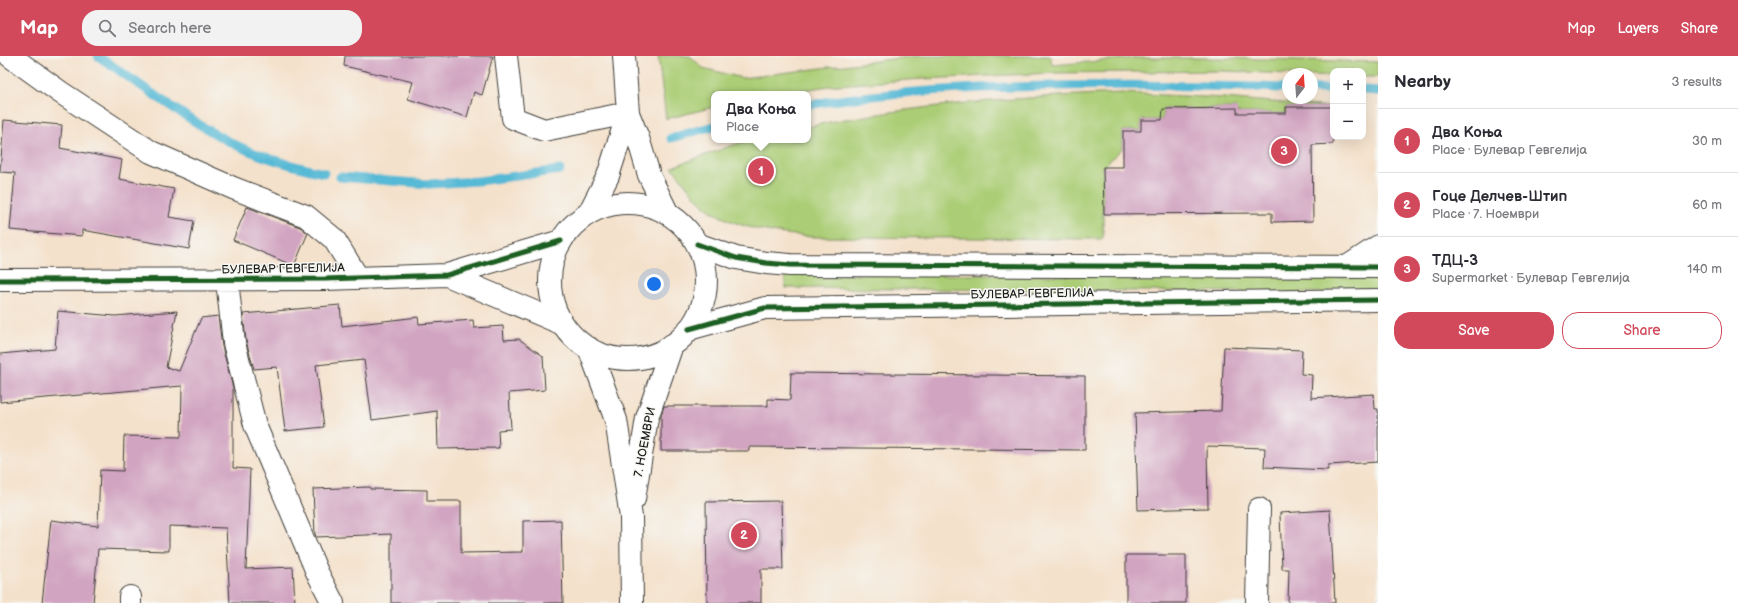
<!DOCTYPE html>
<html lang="en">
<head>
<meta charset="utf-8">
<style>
  :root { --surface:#fff; --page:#f2f2f3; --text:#2b2b33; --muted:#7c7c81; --line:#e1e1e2; --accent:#d1495b }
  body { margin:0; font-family:"Balsamiq Sans",sans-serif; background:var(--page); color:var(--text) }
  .controls { position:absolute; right:12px; top:12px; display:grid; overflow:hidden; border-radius:8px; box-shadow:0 4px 16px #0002 }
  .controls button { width:36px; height:36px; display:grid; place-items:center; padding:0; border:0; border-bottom:1px solid var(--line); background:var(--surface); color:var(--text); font:20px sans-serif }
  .compass { position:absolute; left:1282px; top:12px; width:36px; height:36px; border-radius:50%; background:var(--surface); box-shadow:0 4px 16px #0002; rotate:17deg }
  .you { position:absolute; left:654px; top:228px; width:14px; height:14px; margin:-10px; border:3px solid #fff; border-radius:50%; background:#1a73e8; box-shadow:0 0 0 6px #1a73e833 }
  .badge { display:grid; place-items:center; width:26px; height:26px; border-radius:50%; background:var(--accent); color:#fff; font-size:13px; font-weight:700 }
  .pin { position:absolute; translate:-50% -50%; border:2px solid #fff; box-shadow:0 1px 4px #0006 }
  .popup { position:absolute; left:711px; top:35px; width:100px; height:52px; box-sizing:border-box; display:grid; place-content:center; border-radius:8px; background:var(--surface); filter:drop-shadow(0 1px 3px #0005); font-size:13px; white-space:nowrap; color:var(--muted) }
  .popup b { font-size:15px; color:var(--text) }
  .popup::after { content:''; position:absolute; left:50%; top:100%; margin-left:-8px; border:8px solid transparent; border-top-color:var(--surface) }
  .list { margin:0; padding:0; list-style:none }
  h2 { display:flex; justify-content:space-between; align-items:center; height:52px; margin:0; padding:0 16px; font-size:17px }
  h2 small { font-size:13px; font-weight:400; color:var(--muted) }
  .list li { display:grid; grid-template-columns:26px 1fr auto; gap:12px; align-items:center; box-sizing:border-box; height:64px; padding:0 16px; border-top:1px solid var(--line) }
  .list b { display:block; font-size:15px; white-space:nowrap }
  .list p { margin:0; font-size:13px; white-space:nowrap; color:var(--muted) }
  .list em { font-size:13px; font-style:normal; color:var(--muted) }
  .actions { display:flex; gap:8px; padding:12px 16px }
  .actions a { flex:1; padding:9px 0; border:1px solid var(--accent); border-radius:16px; text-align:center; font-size:14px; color:var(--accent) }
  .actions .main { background:var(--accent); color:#fff }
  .icon { flex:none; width:22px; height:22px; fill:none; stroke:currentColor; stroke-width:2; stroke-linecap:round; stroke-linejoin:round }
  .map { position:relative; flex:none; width:1378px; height:547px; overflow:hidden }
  header { display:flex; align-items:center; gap:24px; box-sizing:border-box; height:56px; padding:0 20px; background:var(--accent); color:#fff }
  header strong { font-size:19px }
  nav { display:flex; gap:22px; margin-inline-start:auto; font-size:14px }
  .search { width:280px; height:36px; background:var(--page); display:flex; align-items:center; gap:10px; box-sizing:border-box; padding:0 14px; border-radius:16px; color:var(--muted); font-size:15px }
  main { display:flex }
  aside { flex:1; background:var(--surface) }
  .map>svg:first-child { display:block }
  .green { fill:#abcd75; stroke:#647448 }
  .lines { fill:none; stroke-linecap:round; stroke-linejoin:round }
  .stream { stroke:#56b9d5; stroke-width:9 }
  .building { fill:#d1a4c1 }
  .service-casing { stroke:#3c3a36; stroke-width:20 }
  .minor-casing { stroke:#3c3a36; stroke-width:24 }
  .secondary-casing { stroke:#3c3a36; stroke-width:24 }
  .service { stroke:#fff; stroke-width:18 }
  .minor { stroke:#fff; stroke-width:22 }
  .secondary { stroke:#fff; stroke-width:22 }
  .cycleway-casing { stroke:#f6f6f2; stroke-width:8 }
  .cycleway { stroke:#1b5e20; stroke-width:5 }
  .labels { text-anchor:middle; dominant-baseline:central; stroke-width:3; stroke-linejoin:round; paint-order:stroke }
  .street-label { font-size:12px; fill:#1c1c1c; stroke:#f6f6f2 }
</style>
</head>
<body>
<header>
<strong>Map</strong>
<div class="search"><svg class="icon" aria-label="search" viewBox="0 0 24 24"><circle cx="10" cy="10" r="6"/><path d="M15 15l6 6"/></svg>Search here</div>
<nav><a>Map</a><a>Layers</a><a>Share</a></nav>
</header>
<main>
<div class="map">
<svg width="1378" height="547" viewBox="0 0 1378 547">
  <rect width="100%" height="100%" fill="#f6f6f2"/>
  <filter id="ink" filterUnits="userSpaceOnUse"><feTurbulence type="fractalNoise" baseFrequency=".025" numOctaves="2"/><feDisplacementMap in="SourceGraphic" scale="8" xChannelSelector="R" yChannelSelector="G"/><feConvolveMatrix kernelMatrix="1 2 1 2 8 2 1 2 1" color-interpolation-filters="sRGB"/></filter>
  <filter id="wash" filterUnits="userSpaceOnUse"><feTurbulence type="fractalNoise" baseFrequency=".012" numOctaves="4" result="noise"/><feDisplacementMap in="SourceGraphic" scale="16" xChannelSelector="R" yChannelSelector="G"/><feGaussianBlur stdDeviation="0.9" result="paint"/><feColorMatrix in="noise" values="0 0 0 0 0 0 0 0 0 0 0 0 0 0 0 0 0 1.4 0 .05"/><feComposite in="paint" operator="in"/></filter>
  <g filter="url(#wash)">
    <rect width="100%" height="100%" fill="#f4e1cb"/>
    <path class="green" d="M 658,0 L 690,0 L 703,12 L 742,22 L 916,0 L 1050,0 L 1052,9 L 1136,2 L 1221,2 L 1378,6 L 1378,21 L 1363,21 L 1363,15 L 1333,15 L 1333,20 L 1223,15 L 1052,17 L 923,23 L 836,29 L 776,38 L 714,38 L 714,51 L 666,63 Z
      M 1122,37 L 1224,42 L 1332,51 L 1286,51 L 1284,95 L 1272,57 L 1237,57 L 1236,52 L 1163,53 L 1162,64 L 1141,64 L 1141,75 L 1123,75 L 1123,92 L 1103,111 L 1103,183 L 815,181 C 782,178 747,175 716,158 C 699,149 684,126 672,111 L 739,87 L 751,84 L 808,84 L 808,71 C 838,63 868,60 898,55 C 972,45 1047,40 1122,37 Z
      M 784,218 L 1378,221 L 1378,237 L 786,232 Z"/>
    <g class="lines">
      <path class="stream" d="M 98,0 C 141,29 183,61 228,85 C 258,101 291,110 324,117
        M 1312,33 L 1333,33
        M 1363,34 L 1378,35
        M 808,49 C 874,37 945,33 1013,31 C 1105,28 1196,29 1288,32
        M 671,82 L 714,70
        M 340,121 L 429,128 L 478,125 L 560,114"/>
    </g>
    <g id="blocks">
      <path class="building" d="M 345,0 L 493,0 L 482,39 L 474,36 L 467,61 L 408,43 L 413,26 L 344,10 Z
        M 1286,51 L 1332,51 L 1333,88 L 1312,89 L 1313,165 L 1272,166 L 1272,157 L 1104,158 L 1103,111 L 1123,111 L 1123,75 L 1141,75 L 1141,64 L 1162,64 L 1163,53 L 1237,52 L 1237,57 L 1286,57 Z
        M 4,64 L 62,69 L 60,92 L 122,104 L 119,123 L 174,133 L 169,161 L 194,165 L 189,193 L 82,174 L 82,180 L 10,174 L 15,117 L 0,116 Z
        M 247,151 L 300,171 L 308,177 L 294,210 L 233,184 Z
        M 340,249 L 342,270 L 418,261 L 419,268 L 473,264 L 474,272 L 503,270 L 504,284 L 519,283 L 543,300 L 545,334 L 509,337 L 511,373 L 498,374 L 499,392 L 438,393 L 437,355 L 372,364 L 364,304 L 316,309 L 324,371 L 285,375 L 277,311 L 254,313 L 246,285 L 243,258 Z
        M 58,255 L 115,260 L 177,255 L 166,311 L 179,315 L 201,262 L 218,260 L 222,290 L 233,332 L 233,412 L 250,413 L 246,513 L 293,511 L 295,547 L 230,547 L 226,472 L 169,470 L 169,495 L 98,493 L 93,547 L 42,547 L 51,464 L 98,470 L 100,414 L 123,415 L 124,380 L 181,381 L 182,330 L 0,346 L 0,298 L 55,293 Z
        M 1224,291 L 1302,294 L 1301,318 L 1312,319 L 1311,342 L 1374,338 L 1375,353 L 1378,353 L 1378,406 L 1328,409 L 1328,414 L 1264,411 L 1265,392 L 1207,390 L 1208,452 L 1138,454 L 1135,357 L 1221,355 Z
        M 791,317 L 1085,320 L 1085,394 L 749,391 L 749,395 L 661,395 L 661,360 L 664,350 L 768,350 L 768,343 L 790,344 Z
        M 370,431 L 370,433 L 427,434 L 427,445 L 461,445 L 461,497 L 523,496 L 523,465 L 561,464 L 563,547 L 391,547 L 391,478 L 316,481 L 315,478 L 313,433 Z
        M 781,445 L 783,513 L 761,513 L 761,547 L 707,547 L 706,446 Z
        M 1330,454 L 1335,547 L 1288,547 L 1289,513 L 1282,513 L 1280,457 Z
        M 1126,499 L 1186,499 L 1186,547 L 1126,547 Z"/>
    </g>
  </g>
  <g filter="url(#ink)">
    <use href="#blocks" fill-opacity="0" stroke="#3c3a36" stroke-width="1"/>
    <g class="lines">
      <defs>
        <path id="service" d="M 1343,211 L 1378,188"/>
        <path id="minor" d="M 10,0 L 60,36 L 151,96 L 233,132 L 306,160 L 334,183 L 358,222
          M 506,0 L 513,62 L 544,74 L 628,57
          M 447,219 L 563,268
          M 0,224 L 325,223 L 447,219 L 561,185
          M 227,224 L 234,287 L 255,369 L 317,516 L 333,547
          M 130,541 L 130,547
          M 1257,547 L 1259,453"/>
        <path id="secondary" d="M 624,0 L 628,57 L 638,82 L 649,119 L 668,158
          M550 225a78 78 0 1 1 156 0a78 78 0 1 1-156 0Z
          M 589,157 L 608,120 L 628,57
          M 697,188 L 736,202 L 766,207 L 790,209 L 1378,211
          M 689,273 L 765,252 L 1378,244
          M 589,292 L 616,364 L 631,461 L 632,547
          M 634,443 L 647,362 L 672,289"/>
      </defs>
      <use href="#service" class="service-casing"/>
      <use href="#minor" class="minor-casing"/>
      <use href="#secondary" class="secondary-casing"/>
      <use href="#service" class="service"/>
      <use href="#minor" class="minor"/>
      <use href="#secondary" class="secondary"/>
      <defs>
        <path id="cycleway" d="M 697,188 L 736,202 L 766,207 L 790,209 L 1378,211
          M 0,224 L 325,223 L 447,219 L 561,185
          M 689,273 L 765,252 L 1378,244"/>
      </defs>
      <use href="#cycleway" class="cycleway-casing"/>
      <use href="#cycleway" class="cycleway"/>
    </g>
  </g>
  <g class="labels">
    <g class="street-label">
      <text transform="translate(283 213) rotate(-1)">БУЛЕВАР ГЕВГЕЛИЈА</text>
      <text transform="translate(1032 238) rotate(-1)">БУЛЕВАР ГЕВГЕЛИЈА</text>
      <text transform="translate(645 386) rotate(-79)">7. НОЕМВРИ</text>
    </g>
  </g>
</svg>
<div class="controls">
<button>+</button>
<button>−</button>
</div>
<svg class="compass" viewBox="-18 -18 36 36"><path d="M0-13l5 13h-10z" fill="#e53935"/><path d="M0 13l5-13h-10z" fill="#7c7c81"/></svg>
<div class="you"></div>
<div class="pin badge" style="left:761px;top:115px">1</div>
<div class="popup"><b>Два Коња</b>Place</div>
<div class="pin badge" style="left:744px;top:479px">2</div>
<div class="pin badge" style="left:1284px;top:95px">3</div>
</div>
<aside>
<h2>Nearby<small>3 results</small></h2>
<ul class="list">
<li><span class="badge">1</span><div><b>Два Коња</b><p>Place · Булевар Гевгелија</p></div><em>30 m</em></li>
<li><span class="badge">2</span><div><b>Гоце Делчев-Штип</b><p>Place · 7. Ноември</p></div><em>60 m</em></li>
<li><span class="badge">3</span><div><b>ТДЦ-3</b><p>Supermarket · Булевар Гевгелија</p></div><em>140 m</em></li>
</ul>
<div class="actions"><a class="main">Save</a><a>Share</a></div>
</aside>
</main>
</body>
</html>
